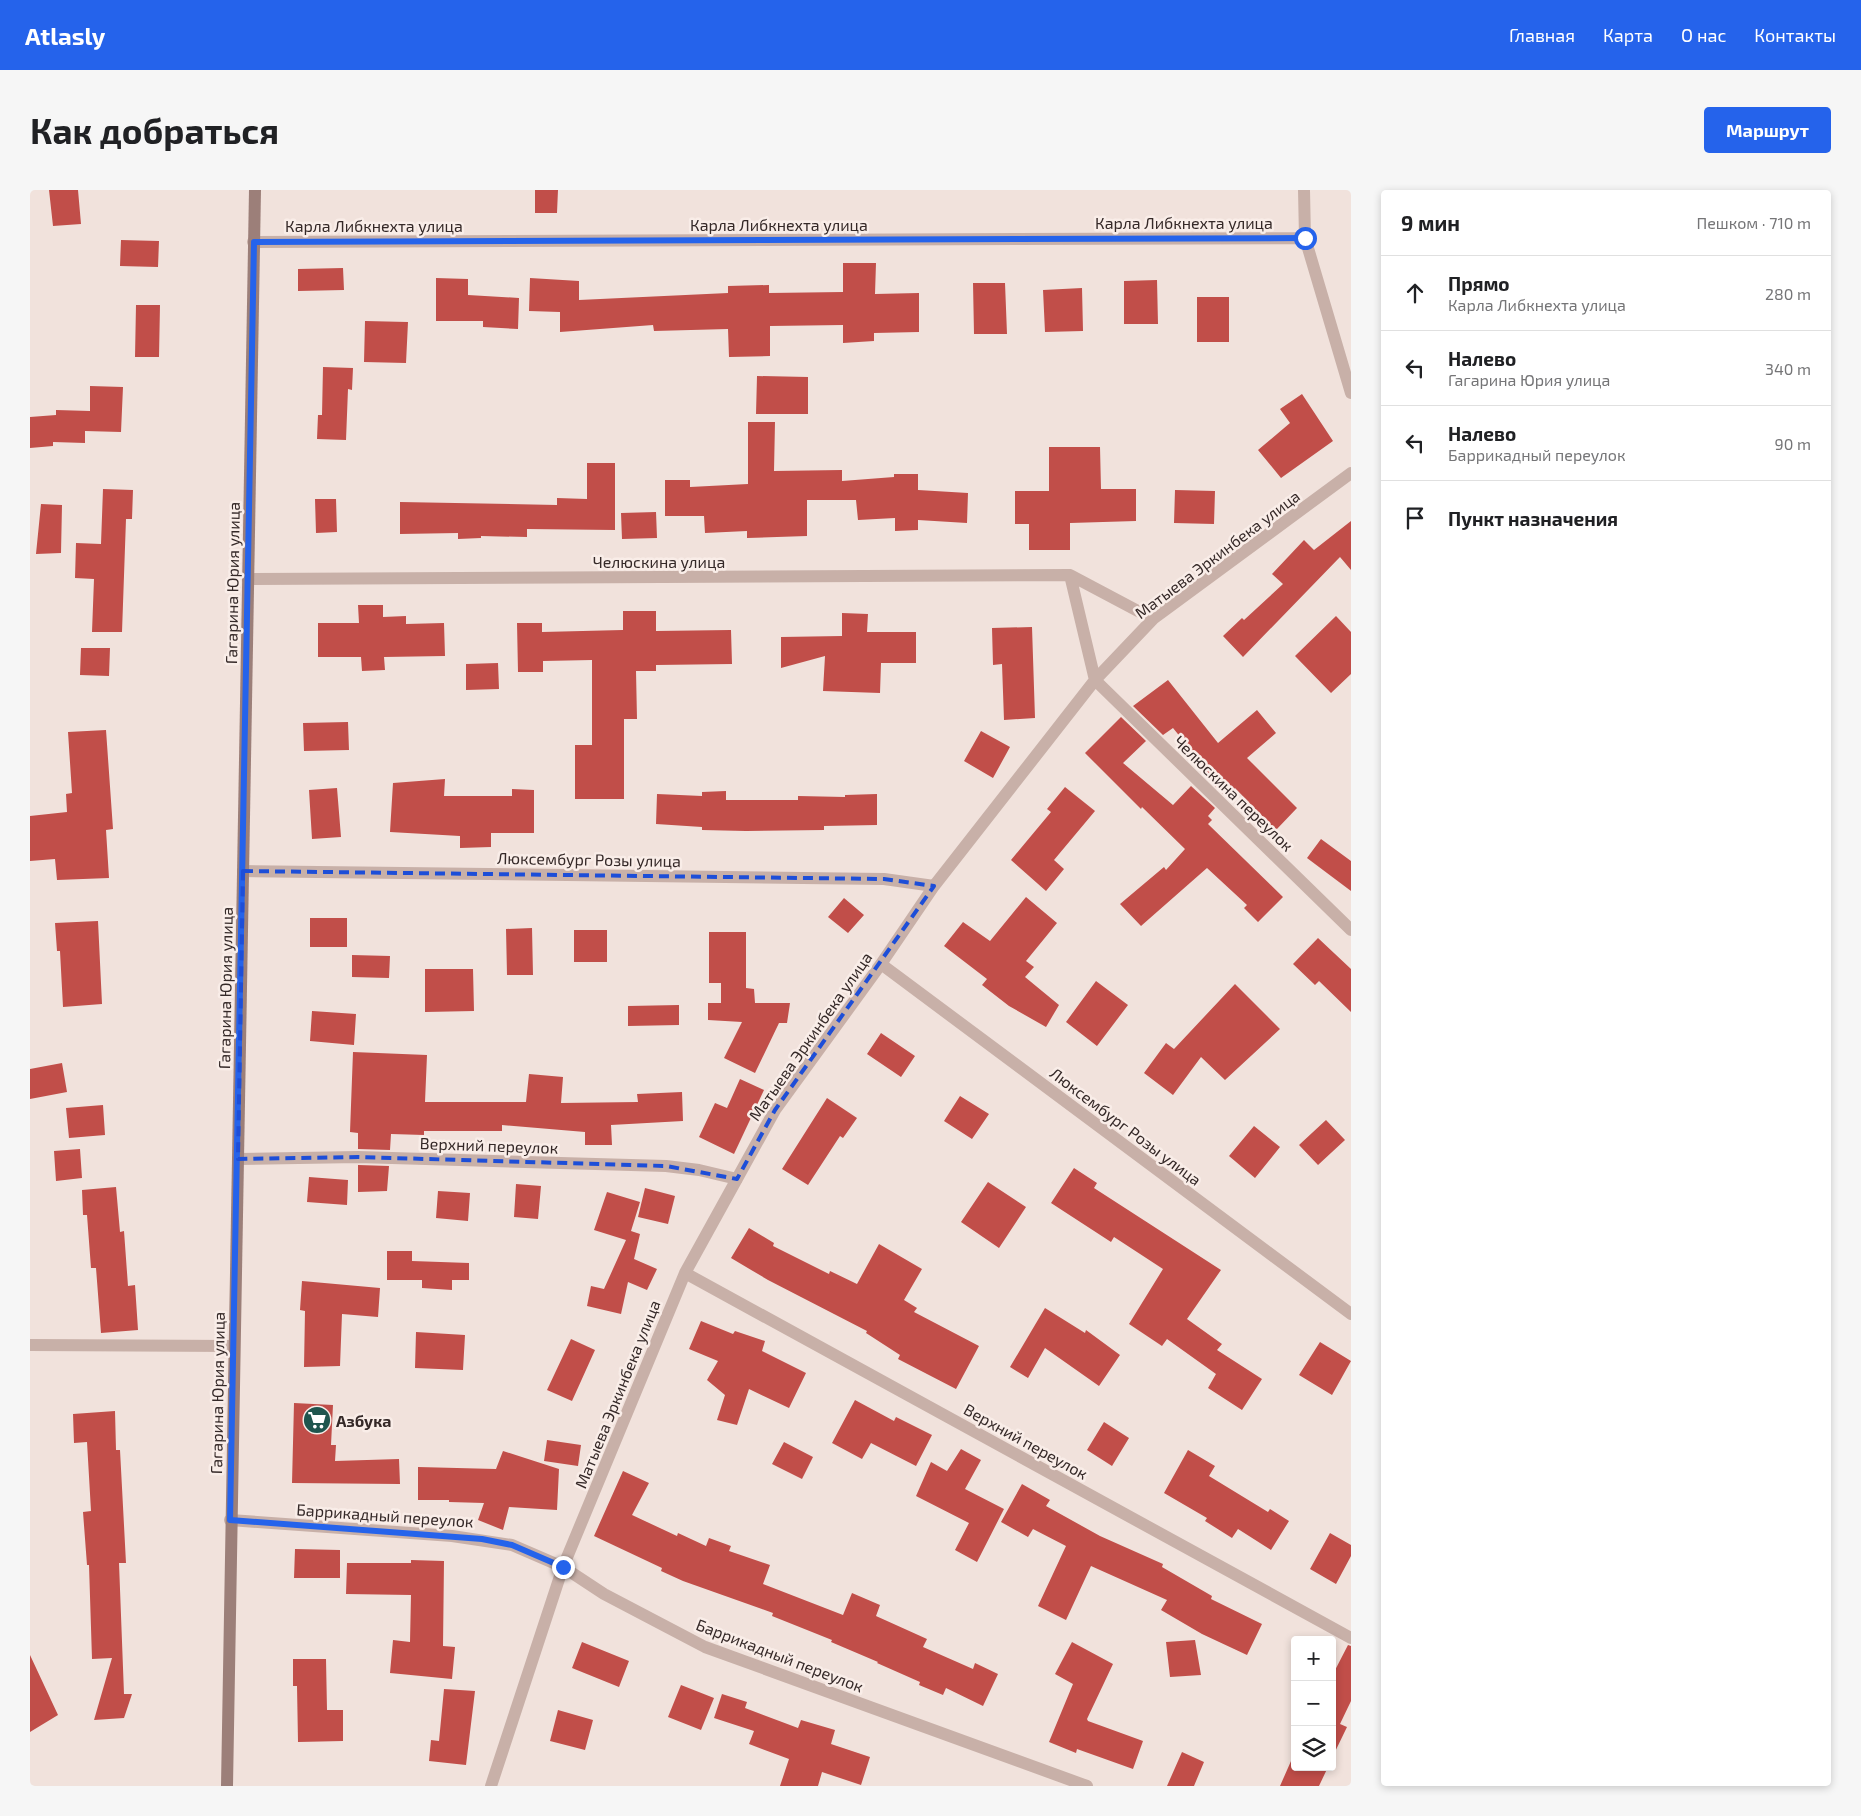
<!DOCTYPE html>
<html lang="ru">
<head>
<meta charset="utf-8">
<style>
  :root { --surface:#fff; --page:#f6f6f6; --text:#202124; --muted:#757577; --line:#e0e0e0; --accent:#2563eb }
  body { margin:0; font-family:"Exo 2",sans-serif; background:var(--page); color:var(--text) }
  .controls { position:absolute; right:15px; bottom:15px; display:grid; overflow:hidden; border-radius:5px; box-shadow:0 2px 8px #0003 }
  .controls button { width:45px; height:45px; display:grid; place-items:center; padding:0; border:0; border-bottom:1px solid var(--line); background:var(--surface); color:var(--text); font:25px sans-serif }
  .stop { position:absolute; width:15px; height:15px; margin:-11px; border:4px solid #2563eb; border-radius:50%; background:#fff }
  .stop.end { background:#2563eb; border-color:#fff; box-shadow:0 1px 5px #0008 }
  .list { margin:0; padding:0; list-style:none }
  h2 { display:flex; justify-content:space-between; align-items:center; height:65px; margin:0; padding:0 20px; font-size:21px }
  h2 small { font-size:16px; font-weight:400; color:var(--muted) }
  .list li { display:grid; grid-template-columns:32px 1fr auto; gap:15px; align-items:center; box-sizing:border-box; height:75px; padding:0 20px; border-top:1px solid var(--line) }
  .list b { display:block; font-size:19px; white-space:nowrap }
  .list p { margin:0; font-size:16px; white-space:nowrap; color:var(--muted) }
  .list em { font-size:16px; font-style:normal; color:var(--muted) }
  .icon { flex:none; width:28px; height:28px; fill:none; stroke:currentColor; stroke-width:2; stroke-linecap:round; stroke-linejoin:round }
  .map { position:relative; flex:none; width:1321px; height:1596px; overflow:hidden; border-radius:5px }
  header { display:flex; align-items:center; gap:30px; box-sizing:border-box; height:70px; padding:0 25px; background:var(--accent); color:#fff }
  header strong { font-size:24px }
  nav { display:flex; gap:28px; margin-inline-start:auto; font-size:18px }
  .intro { display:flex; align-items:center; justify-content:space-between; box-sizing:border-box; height:120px; padding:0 30px }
  h1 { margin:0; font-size:35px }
  .button { padding:12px 22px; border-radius:5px; background:var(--accent); color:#fff; font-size:18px; font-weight:700 }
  main { display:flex; gap:30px; padding:0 30px }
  aside { flex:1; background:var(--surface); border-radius:5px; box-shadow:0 2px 8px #0003 }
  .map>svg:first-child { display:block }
  .building { fill:#c14e49 }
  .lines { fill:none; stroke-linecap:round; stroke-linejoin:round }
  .street { stroke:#c8b0a8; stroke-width:12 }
  .secondary { stroke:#9c7f79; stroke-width:12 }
  .route { stroke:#2563eb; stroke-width:6 }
  .marked { fill:none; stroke:#1d4ed8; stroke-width:4; stroke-dasharray:10 6; stroke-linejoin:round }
  .labels { text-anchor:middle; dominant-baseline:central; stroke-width:5; stroke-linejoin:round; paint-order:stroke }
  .street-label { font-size:16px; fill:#352928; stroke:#f9ede8 }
  .poi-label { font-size:16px; font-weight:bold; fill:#352928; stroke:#f9ede8; text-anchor:start }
</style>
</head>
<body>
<header>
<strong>Atlasly</strong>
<nav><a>Главная</a><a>Карта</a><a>О нас</a><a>Контакты</a></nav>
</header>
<div class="intro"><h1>Как добраться</h1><a class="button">Маршрут</a></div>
<main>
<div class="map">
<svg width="1321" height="1596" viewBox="0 0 1321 1596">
  <rect width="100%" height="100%" fill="#f1e2dc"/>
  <path class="building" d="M 19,0 L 48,0 L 51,34 L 23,36 Z
    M 505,0 L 528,0 L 527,23 L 505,23 Z
    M 91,50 L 129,51 L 128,77 L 90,76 Z
    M 813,73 L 846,73 L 845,104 L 889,103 L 889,142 L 844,143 L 844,151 L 813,153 L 813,135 L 740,136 L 740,166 L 699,167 L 698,139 L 624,141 L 623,135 L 530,142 L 530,122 L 499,121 L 500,88 L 549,91 L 549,110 L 698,103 L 698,96 L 739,95 L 739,103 L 813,102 Z
    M 313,78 L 314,100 L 268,101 L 268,79 Z
    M 406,88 L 438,89 L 438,105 L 489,108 L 488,139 L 453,137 L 453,131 L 406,131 Z
    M 1127,90 L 1128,134 L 1094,134 L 1094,91 Z
    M 943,93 L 975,93 L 977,144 L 944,144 Z
    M 1052,98 L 1053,141 L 1015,142 L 1013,100 Z
    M 1167,107 L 1199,107 L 1199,152 L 1167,152 Z
    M 106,115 L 130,115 L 129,167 L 105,167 Z
    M 335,131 L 378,132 L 376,173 L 334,172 Z
    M 293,177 L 323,178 L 322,200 L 318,199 L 316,250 L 287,249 L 288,225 L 292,225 Z
    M 727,186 L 778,187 L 778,224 L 726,224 Z
    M 60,196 L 93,197 L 91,242 L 55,241 L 55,253 L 23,252 L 23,256 L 0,258 L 0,227 L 26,225 L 26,220 L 60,221 Z
    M 1272,204 L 1303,251 L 1251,288 L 1228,260 L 1260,233 L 1250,219 Z
    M 718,232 L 745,232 L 744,281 L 812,280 L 812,291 L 864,287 L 864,284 L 888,284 L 888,300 L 938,303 L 937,333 L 888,330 L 888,340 L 865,341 L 865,328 L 828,330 L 826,310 L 777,310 L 777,346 L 717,348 L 717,341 L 675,343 L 674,326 L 635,326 L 635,290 L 660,290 L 660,297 L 718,294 Z
    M 1019,257 L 1070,257 L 1071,299 L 1106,299 L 1106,331 L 1040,333 L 1040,360 L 999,360 L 999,334 L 985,334 L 985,301 L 1019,301 Z
    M 557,273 L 585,273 L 585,340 L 497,339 L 497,347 L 451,346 L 451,348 L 428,349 L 428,343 L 370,344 L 370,312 L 527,315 L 527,308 L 557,309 Z
    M 73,299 L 103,300 L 102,329 L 96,329 L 92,442 L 62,442 L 64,389 L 45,388 L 46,353 L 71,354 Z
    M 1145,300 L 1185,301 L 1184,334 L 1144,333 Z
    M 285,309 L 306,309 L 307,342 L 286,343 Z
    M 11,314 L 32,315 L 31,363 L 6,364 Z
    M 626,322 L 627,348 L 592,349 L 591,323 Z
    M 1321,331 L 1321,380 L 1310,367 L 1213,467 L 1193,446 L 1212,428 L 1214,430 L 1253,394 L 1242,384 L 1274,350 L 1284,360 Z
    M 328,415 L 353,415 L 353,427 L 376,426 L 376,434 L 414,433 L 415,466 L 354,467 L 355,480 L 332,481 L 331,467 L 288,467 L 288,433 L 329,433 Z
    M 593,421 L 626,421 L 626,441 L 701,440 L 702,474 L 626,475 L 626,481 L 606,481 L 607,529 L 594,529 L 594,609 L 545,609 L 545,555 L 562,555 L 562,470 L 513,471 L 513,482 L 488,482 L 487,433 L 512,433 L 512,442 L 593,440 Z
    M 812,423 L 838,424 L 837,442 L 886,442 L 886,473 L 851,473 L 850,503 L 793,501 L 795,466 L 751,478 L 751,447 L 812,446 Z
    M 1306,426 L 1321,442 L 1321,484 L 1301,503 L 1265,466 Z
    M 1002,437 L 1005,528 L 974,530 L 972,474 L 963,475 L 962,438 Z
    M 51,458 L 80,458 L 79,486 L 50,485 Z
    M 468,473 L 469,499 L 436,500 L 436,474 Z
    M 1138,490 L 1188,553 L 1227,520 L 1246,543 L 1217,568 L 1267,618 L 1246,640 L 1205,598 L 1196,607 L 1173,584 L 1177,580 L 1143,538 L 1133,545 L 1103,516 Z
    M 1091,527 L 1116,551 L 1093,573 L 1143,615 L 1161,596 L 1185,618 L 1178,626 L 1182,630 L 1178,634 L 1253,707 L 1228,732 L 1214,718 L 1217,715 L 1177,678 L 1111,736 L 1090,714 L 1134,677 L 1136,680 L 1155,659 L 1112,617 L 1111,619 L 1055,563 Z
    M 318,532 L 319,560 L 274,561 L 273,533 Z
    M 76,540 L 83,639 L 76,640 L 79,688 L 27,690 L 25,669 L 0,671 L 0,626 L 37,622 L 36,604 L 42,603 L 38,542 Z
    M 951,541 L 980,557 L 963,588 L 934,571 Z
    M 415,589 L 414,606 L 482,606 L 482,599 L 504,600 L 504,643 L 461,643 L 461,657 L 430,658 L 430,646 L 360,642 L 363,593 Z
    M 1035,597 L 1065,621 L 1024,670 L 1034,679 L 1016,701 L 981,670 L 1021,622 L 1017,619 Z
    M 307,598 L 311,647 L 282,649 L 279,600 Z
    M 696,601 L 696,610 L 768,610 L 768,606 L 815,607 L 815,605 L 847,604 L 847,635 L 794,636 L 794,640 L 716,641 L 672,640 L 672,637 L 626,634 L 627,604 L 672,606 L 672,602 Z
    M 1291,649 L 1321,671 L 1321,701 L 1277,668 Z
    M 996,707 L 1027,733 L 996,771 L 1004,777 L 995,787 L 1029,815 L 1016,837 L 979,816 L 952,795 L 957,789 L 914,756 L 933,732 L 960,751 Z
    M 814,708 L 834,725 L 818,743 L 798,727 Z
    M 280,728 L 317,728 L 317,757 L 280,757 Z
    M 68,731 L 72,814 L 33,817 L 30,761 L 27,761 L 25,733 Z
    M 502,738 L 503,785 L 477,785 L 476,739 Z
    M 544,740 L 577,740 L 577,772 L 544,772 Z
    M 679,742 L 716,742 L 716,798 L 724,799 L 725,813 L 760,813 L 757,833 L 749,833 L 725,883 L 694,868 L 712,832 L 678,830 L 678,813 L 691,813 L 691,793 L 679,793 Z
    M 1288,748 L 1321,779 L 1321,822 L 1289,791 L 1285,795 L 1263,774 Z
    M 322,765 L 360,766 L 359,788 L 322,787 Z
    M 395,779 L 443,779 L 444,821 L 395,822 Z
    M 1066,791 L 1098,815 L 1067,856 L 1036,832 Z
    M 1205,794 L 1250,839 L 1195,890 L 1171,867 L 1143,905 L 1114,883 L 1136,853 L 1144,859 Z
    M 649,815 L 649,835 L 598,836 L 598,816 Z
    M 282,821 L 326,824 L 324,855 L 280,851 Z
    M 851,843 L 885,866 L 871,887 L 837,864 Z
    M 323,862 L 397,865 L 395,912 L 496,912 L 499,884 L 533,887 L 531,913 L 608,912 L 607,904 L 652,902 L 653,931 L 581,935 L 582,955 L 555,955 L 555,942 L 472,935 L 472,941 L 394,941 L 394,945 L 361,944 L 360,960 L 328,959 L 328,943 L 320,942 Z
    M 32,873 L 37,902 L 0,909 L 0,879 Z
    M 710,889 L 734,900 L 704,964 L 669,947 L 685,913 L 697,918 Z
    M 930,906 L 959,924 L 942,949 L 914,931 Z
    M 797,908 L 827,928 L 813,948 L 810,946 L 778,995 L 752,979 Z
    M 73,915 L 75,945 L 39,948 L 36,918 Z
    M 1296,930 L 1315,950 L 1288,975 L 1269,955 Z
    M 1224,936 L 1250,957 L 1225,988 L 1199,966 Z
    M 50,959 L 52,988 L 26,991 L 24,961 Z
    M 328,975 L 359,976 L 357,1001 L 328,1002 Z
    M 1044,978 L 1067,993 L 1064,998 L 1191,1080 L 1157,1129 L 1192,1154 L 1187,1160 L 1232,1189 L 1212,1220 L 1178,1198 L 1186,1184 L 1137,1149 L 1132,1156 L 1099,1134 L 1133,1079 L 1084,1047 L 1081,1052 L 1021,1013 Z
    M 279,987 L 318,990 L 317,1015 L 277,1012 Z
    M 958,992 L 996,1017 L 969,1058 L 931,1032 Z
    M 486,994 L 511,996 L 508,1029 L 484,1027 Z
    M 86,997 L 90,1042 L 94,1041 L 98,1096 L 105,1095 L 108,1140 L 71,1143 L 66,1078 L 61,1078 L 57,1025 L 53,1025 L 52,1000 Z
    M 615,998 L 645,1006 L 638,1034 L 608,1027 Z
    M 408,1001 L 440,1003 L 438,1031 L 406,1028 Z
    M 577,1002 L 610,1012 L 601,1041 L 610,1044 L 604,1069 L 627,1079 L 617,1100 L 598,1092 L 591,1124 L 557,1116 L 561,1096 L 574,1099 L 596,1050 L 564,1040 Z
    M 719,1038 L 744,1053 L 743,1056 L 799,1084 L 800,1081 L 827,1094 L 849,1054 L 892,1079 L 874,1110 L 887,1118 L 884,1122 L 949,1156 L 926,1199 L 868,1169 L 870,1165 L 836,1143 L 837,1141 L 738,1090 L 701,1068 Z
    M 357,1061 L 382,1061 L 382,1071 L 439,1073 L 439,1090 L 422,1090 L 422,1100 L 392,1098 L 392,1090 L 357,1090 Z
    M 272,1091 L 350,1098 L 348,1127 L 312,1124 L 310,1176 L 274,1177 L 275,1121 L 270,1120 Z
    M 1015,1118 L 1055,1143 L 1056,1140 L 1090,1165 L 1069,1196 L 1015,1158 L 998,1188 L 980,1177 Z
    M 671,1131 L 703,1144 L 705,1141 L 735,1151 L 732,1161 L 776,1183 L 759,1218 L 719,1199 L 707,1235 L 687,1230 L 695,1205 L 677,1190 L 688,1171 L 659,1159 Z
    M 386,1142 L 435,1145 L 433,1180 L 385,1178 Z
    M 541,1149 L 565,1160 L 542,1211 L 517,1200 Z
    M 1290,1152 L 1321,1171 L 1302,1205 L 1269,1185 Z
    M 825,1210 L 864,1231 L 866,1227 L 902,1245 L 886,1276 L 841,1253 L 832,1269 L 802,1253 Z
    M 264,1213 L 303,1215 L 301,1255 L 306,1255 L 305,1271 L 369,1269 L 370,1294 L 262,1293 Z
    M 85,1221 L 86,1260 L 90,1260 L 96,1373 L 89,1373 L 94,1504 L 102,1504 L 94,1528 L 64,1530 L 82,1468 L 62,1469 L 59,1375 L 57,1375 L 53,1322 L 61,1321 L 57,1252 L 44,1253 L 43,1224 Z
    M 1074,1232 L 1099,1248 L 1082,1276 L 1057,1260 Z
    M 517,1250 L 551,1255 L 548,1276 L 514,1271 Z
    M 754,1252 L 783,1267 L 772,1289 L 742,1274 Z
    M 931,1259 L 951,1270 L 935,1299 L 974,1319 L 947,1372 L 925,1360 L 939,1333 L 886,1306 L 901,1272 L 917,1281 Z
    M 1158,1260 L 1185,1276 L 1179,1286 L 1238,1322 L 1240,1319 L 1259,1331 L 1241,1360 L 1208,1339 L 1202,1348 L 1175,1331 L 1177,1328 L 1134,1303 Z
    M 473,1261 L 529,1279 L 527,1320 L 479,1317 L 473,1340 L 448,1330 L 454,1313 L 419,1312 L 419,1310 L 388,1310 L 388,1277 L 466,1279 Z
    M 593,1281 L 619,1293 L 602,1325 L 647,1346 L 648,1343 L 676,1356 L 679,1348 L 701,1356 L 699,1361 L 740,1375 L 733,1394 L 813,1425 L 822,1403 L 850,1415 L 846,1426 L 897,1449 L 893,1457 L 943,1479 L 945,1473 L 968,1484 L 953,1516 L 916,1498 L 913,1505 L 889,1495 L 890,1492 L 847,1473 L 848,1472 L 801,1452 L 802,1450 L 742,1426 L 743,1423 L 653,1391 L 631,1381 L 632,1378 L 564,1346 Z
    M 992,1294 L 1020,1310 L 1016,1316 L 1070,1346 L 1133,1374 L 1132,1377 L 1182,1406 L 1181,1409 L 1232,1434 L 1217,1465 L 1172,1444 L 1131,1420 L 1137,1410 L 1061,1376 L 1036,1430 L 1008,1416 L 1036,1356 L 1003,1339 L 998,1347 L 971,1332 Z
    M 1300,1343 L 1321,1355 L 1321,1366 L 1306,1394 L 1280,1379 Z
    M 265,1359 L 310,1360 L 310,1388 L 264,1388 Z
    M 381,1370 L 414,1371 L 413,1456 L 425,1457 L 422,1489 L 360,1483 L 363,1450 L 380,1452 L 381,1405 L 316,1404 L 317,1373 L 381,1373 Z
    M 1165,1450 L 1171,1485 L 1140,1487 L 1136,1452 Z
    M 552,1452 L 599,1471 L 589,1497 L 542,1478 Z
    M 1042,1452 L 1083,1474 L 1057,1529 L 1058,1531 L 1113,1551 L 1103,1579 L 1047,1559 L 1046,1563 L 1019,1552 L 1043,1494 L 1025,1484 Z
    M 1318,1455 L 1321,1456 L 1321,1511 L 1310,1534 L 1317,1537 L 1302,1568 L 1302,1486 Z
    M 0,1465 L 28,1525 L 0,1542 Z
    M 263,1469 L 296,1469 L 297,1520 L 313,1520 L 313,1551 L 268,1552 L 267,1496 L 263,1496 Z
    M 651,1495 L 684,1508 L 671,1540 L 638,1527 Z
    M 414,1499 L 445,1501 L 436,1575 L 399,1571 L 401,1550 L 409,1551 Z
    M 692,1504 L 717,1512 L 715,1518 L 768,1538 L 771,1530 L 805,1540 L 801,1554 L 840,1567 L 831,1595 L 792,1582 L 788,1596 L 750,1596 L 759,1569 L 719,1554 L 724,1541 L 684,1528 Z
    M 528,1520 L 563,1530 L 555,1560 L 520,1551 Z
    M 1152,1562 L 1174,1572 L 1164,1596 L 1137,1596 Z
    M 1265,1562 L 1265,1577 L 1298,1577 L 1289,1596 L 1250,1596 Z"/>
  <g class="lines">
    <path class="street" d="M 1274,0 L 1275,48 L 1321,203
      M 223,52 L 1275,48
      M 1040,385 L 1065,490 L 1321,740
      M 218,389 L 1040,385 L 1123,429
      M 213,681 L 854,689 L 904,696
      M 851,774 L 1321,1124
      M 208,969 L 328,967 L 636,976 L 669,980 L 707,989
      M 655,1083 L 1321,1448
      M 0,1155 L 204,1156
      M 200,1330 L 422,1346 L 482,1355 L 533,1377 L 574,1404 L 675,1457 L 1057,1596
      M 461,1596 L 533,1377 L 655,1083 L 745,920 L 851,774 L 904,696 L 1065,490 L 1123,429 L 1321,283"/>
    <path class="secondary" d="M 197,1596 L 225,0"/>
  </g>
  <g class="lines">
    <path class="route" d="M 533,1377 L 482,1355 L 452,1349 L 200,1330 L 224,52 L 1275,48"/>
  </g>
  <path class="marked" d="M 213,681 L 854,689 L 904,696 L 745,920 L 707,989 L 636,976 L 328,967 L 208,969 Z"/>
  <defs>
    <symbol id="supermarket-disc" viewBox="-11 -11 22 22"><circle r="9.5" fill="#1f554e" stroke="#f9ede8"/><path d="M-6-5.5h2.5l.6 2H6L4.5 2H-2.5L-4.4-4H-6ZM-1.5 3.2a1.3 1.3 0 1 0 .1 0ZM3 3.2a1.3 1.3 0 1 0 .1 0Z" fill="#fff"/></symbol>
  </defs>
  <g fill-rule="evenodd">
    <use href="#supermarket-disc" x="271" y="1214" width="32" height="32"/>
  </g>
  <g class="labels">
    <g class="street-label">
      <text x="1154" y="32">Карла Либкнехта улица</text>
      <text x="749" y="34">Карла Либкнехта улица</text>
      <text x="344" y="35">Карла Либкнехта улица</text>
      <text transform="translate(1187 364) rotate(-37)">Матыева Эркинбека улица</text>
      <text x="629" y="371">Челюскина улица</text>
      <text transform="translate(202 393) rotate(-89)">Гагарина Юрия улица</text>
      <text transform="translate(1204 603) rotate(44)">Челюскина переулок</text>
      <text transform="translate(559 669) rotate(1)">Люксембург Розы улица</text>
      <text transform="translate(195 798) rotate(-89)">Гагарина Юрия улица</text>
      <text transform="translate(780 846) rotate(-55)">Матыева Эркинбека улица</text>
      <text transform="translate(1096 936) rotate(37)">Люксембург Розы улица</text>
      <text transform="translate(459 955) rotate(2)">Верхний переулок</text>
      <text transform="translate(187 1203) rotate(-89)">Гагарина Юрия улица</text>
      <text transform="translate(587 1204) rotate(-68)">Матыева Эркинбека улица</text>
      <text transform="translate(996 1251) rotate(29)">Верхний переулок</text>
      <text transform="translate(355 1325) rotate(4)">Баррикадный переулок</text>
      <text transform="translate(750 1465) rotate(21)">Баррикадный переулок</text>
    </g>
    <g class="poi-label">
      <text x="306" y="1230">Азбука</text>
    </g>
  </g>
</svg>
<div class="controls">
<button>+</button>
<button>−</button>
<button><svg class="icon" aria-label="layers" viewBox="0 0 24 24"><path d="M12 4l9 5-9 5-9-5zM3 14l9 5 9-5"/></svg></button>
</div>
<div class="stop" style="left:1275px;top:48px"></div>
<div class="stop end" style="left:533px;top:1377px"></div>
</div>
<aside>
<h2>9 мин<small>Пешком · 710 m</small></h2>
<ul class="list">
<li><svg class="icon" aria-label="ahead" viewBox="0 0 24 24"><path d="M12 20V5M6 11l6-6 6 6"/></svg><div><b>Прямо</b><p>Карла Либкнехта улица</p></div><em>280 m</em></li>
<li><svg class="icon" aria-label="left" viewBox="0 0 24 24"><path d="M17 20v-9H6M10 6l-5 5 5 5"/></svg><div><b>Налево</b><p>Гагарина Юрия улица</p></div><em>340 m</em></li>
<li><svg class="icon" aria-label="left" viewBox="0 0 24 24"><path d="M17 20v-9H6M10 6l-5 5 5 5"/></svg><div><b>Налево</b><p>Баррикадный переулок</p></div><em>90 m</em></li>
<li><svg class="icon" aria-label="arrive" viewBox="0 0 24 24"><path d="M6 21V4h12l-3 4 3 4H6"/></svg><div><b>Пункт назначения</b></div></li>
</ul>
</aside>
</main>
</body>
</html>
